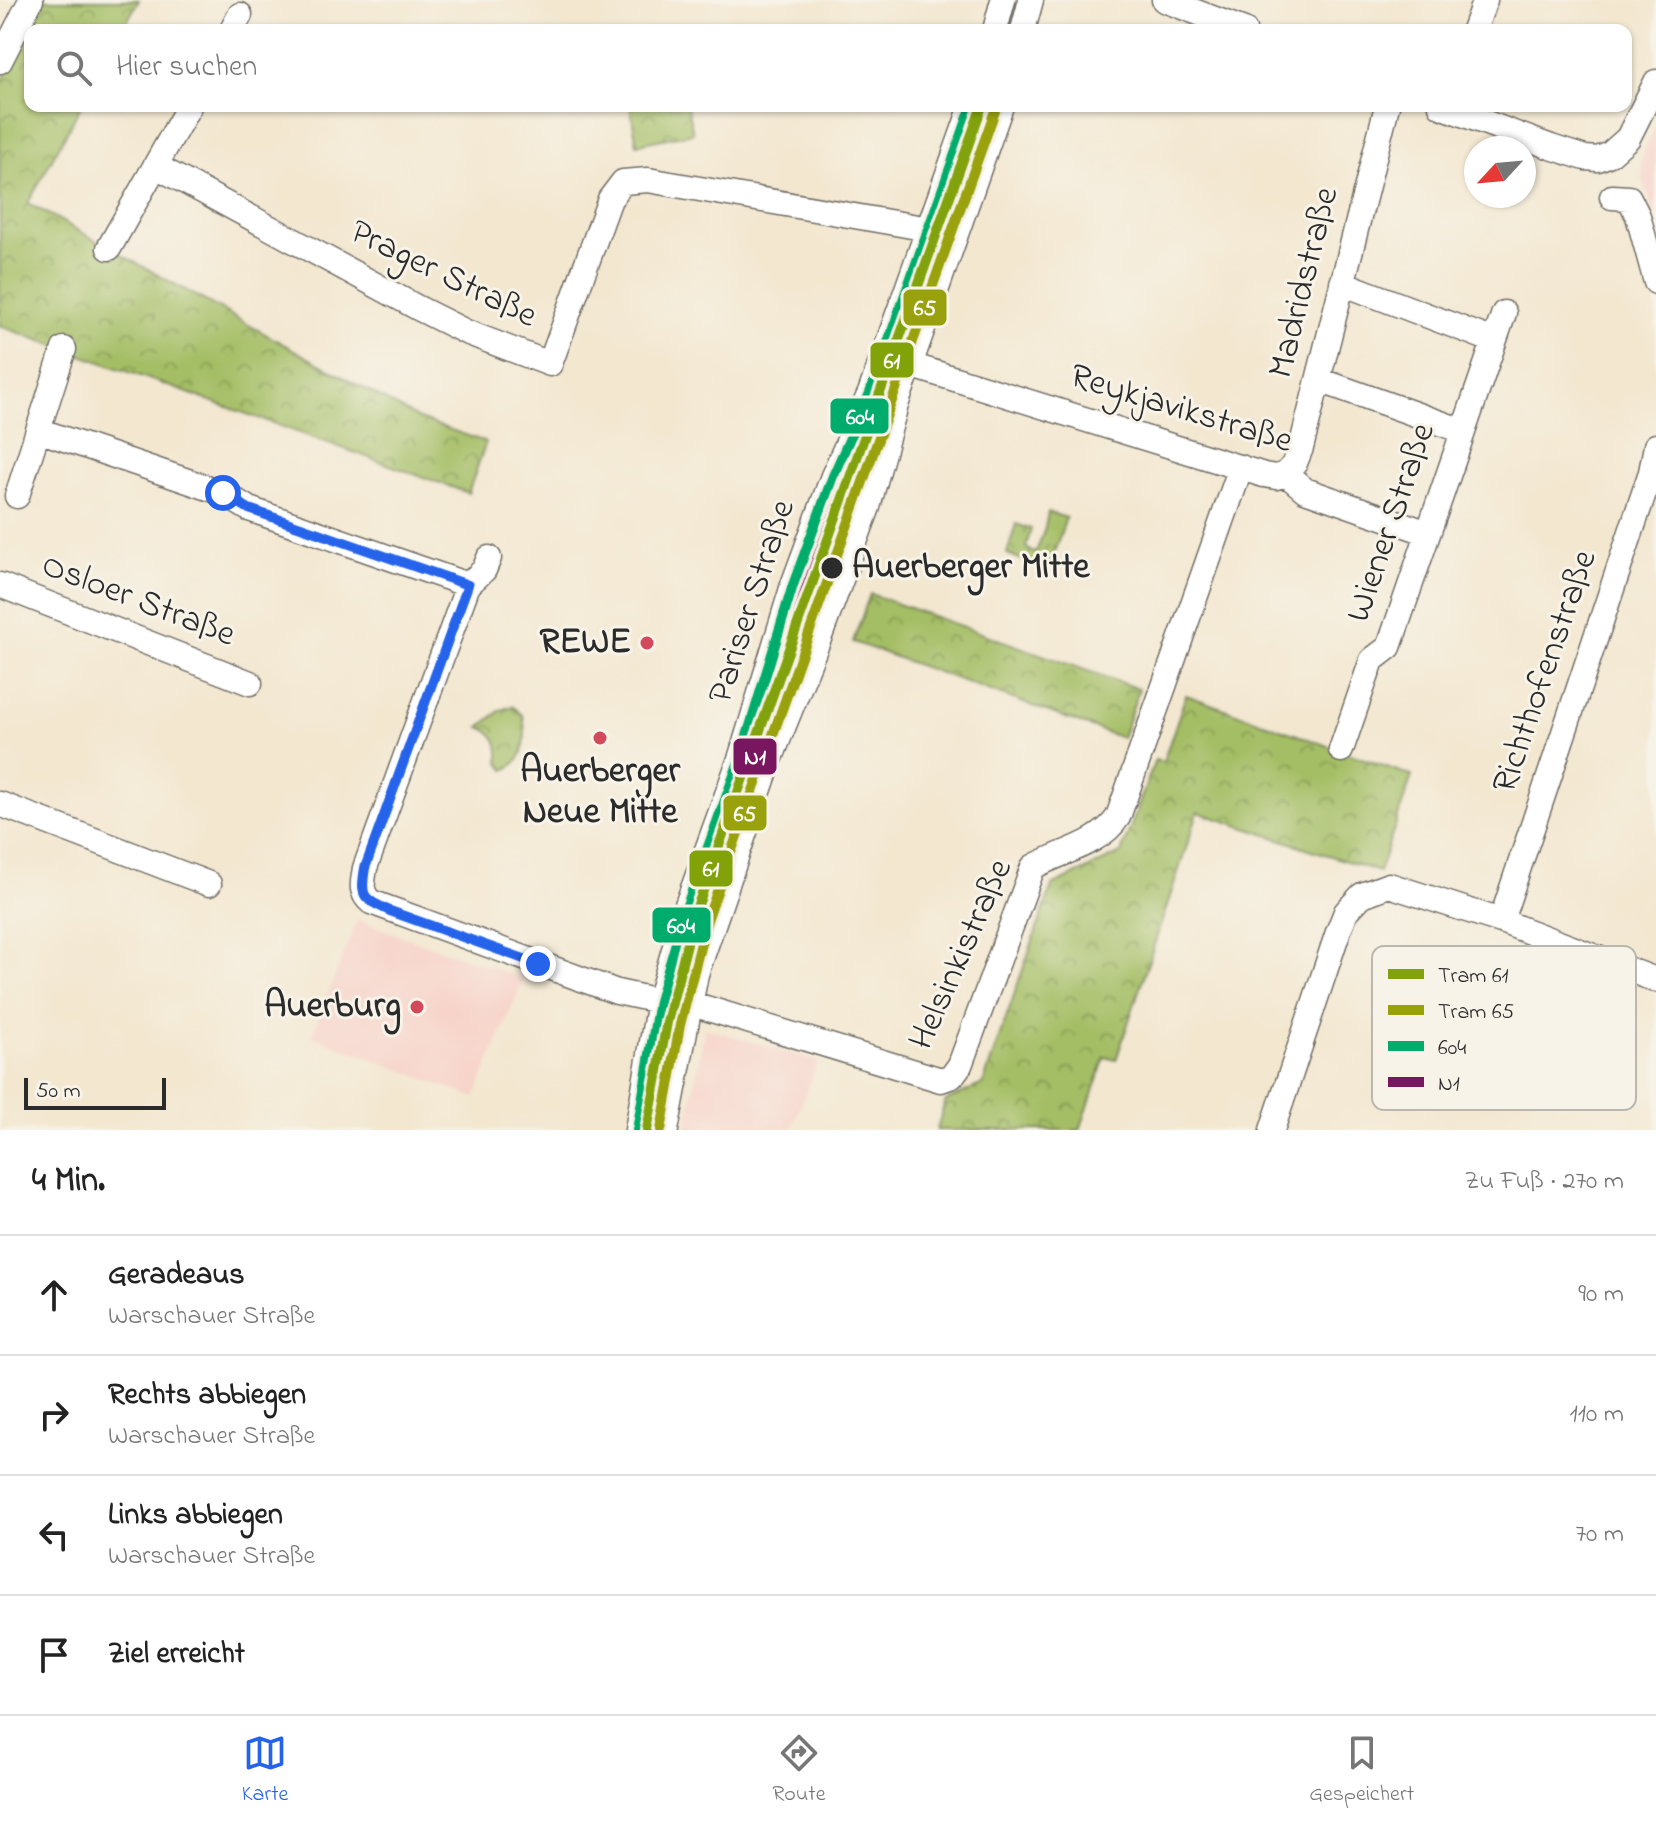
<!DOCTYPE html>
<html lang="de">
<head>
<meta charset="utf-8">
<style>
  :root { --surface:#fff; --page:#f6f6f6; --text:#222; --muted:#767676; --line:#e0e0e0; --accent:#2563eb }
  body { margin:0; font-family:"Indie Flower",sans-serif; background:var(--page); color:var(--text) }
  .compass { position:absolute; left:1464px; top:136px; width:72px; height:72px; border-radius:50%; background:var(--surface); box-shadow:0 2px 6px #0004; rotate:244deg }
  .scale { position:absolute; left:24px; bottom:20px; width:142px; box-sizing:border-box; padding-left:8px; border:4px solid #2b2b2b; border-top:0; font-size:22px; line-height:28px; white-space:nowrap; color:#2b2b2b; -webkit-text-stroke:6px #f7f3e8; paint-order:stroke }
  .stop { position:absolute; width:24px; height:24px; margin:-18px; border:6px solid #2563eb; border-radius:50%; background:#fff }
  .stop.end { background:#2563eb; border-color:#fff; box-shadow:0 2px 8px #0008 }
  .list { margin:0; padding:0; list-style:none }
  h2 { display:flex; justify-content:space-between; align-items:center; height:104px; margin:0; padding:0 32px; font-size:34px }
  h2 small { font-size:26px; font-weight:400; color:var(--muted) }
  .list li { display:grid; grid-template-columns:52px 1fr auto; gap:24px; align-items:center; box-sizing:border-box; height:120px; padding:0 32px; border-top:2px solid var(--line) }
  .list b { display:block; font-size:30px; white-space:nowrap }
  .list p { margin:0; font-size:26px; white-space:nowrap; color:var(--muted) }
  .list em { font-size:26px; font-style:normal; color:var(--muted) }
  .icon { flex:none; width:44px; height:44px; fill:none; stroke:currentColor; stroke-width:2; stroke-linecap:round; stroke-linejoin:round }
  .map { position:relative; flex:none; width:1656px; height:1130px; overflow:hidden }
  .search { position:absolute; background:var(--surface); box-shadow:0 2px 6px #0004; left:24px; right:24px; top:24px; height:88px; display:flex; align-items:center; gap:20px; box-sizing:border-box; padding:0 28px; border-radius:16px; color:var(--muted); font-size:30px }
  .sheet { height:584px; background:var(--surface) }
  nav { display:flex; justify-content:space-around; align-items:center; box-sizing:border-box; height:112px; border-top:2px solid var(--line); background:var(--surface); font-size:22px; color:var(--muted) }
  nav a { display:grid; justify-items:center; gap:4px }
  nav .on { color:var(--accent) }
  .map>svg:first-child { display:block }
  .built { fill:#f7d1c8 }
  .park { fill:url(#park-crowns); stroke:#687448; stroke-width:2 }
  .lines { fill:none; stroke-linecap:round; stroke-linejoin:round }
  .minor-casing { stroke:#716d65; stroke-width:27 }
  .minor { stroke:#fff; stroke-width:24 }
  .bus-1-casing { stroke:#f7f3e8; stroke-width:16 }
  .bus-2-casing { stroke:#f7f3e8; stroke-width:16 }
  .bus-1 { stroke:#00ac6c; stroke-width:10 }
  .bus-2 { stroke:#791660; stroke-width:10 }
  .tram-1-casing { stroke:#f7f3e8; stroke-width:16 }
  .tram-2-casing { stroke:#f7f3e8; stroke-width:16 }
  .tram-1 { stroke:#82a209; stroke-width:10 }
  .tram-2 { stroke:#99a10d; stroke-width:10 }
  .route { stroke:#2563eb; stroke-width:10 }
  .stop-dot { fill:#2b2b2b; stroke:#f7f3e8; stroke-width:3 }
  .poi-dot { fill:#d1495b; stroke:#f7f3e8; stroke-width:3 }
  .labels { text-anchor:middle; dominant-baseline:central; stroke-width:6; stroke-linejoin:round; paint-order:stroke }
  .street-label { font-size:36px; fill:#2b2b2b; stroke:#f7f3e8 }
  .stop-label { font-size:36px; font-weight:bold; fill:#2b2b2b; stroke:#f7f3e8; text-anchor:start }
  .poi-label { font-size:36px; font-weight:bold; fill:#2b2b2b; stroke:#f7f3e8; text-anchor:end }
  .key { fill:#f7f3e8; stroke:#bab7af; stroke-width:2 }
  .key-label { font-size:22px; fill:#2b2b2b }
  .line-badge { stroke:#f7f3e8; stroke-width:3 }
  .badge-label { font-size:22px; text-anchor:middle; font-weight:bold; fill:#fff }
</style>
</head>
<body>
<div class="map">
<svg width="1656" height="1130" viewBox="0 0 1656 1130">
  <defs>
    <pattern id="park-crowns" width="20" height="18" patternUnits="userSpaceOnUse" patternTransform="scale(2)"><rect width="20" height="18" fill="#a4be65"/><path d="M2 6a3 3 0 1 1 6 0M12 15a3 3 0 1 1 6 0" fill="none" stroke="#869b53"/></pattern>
  </defs>
  <rect width="100%" height="100%" fill="#f7f3e8"/>
  <filter id="ink" filterUnits="userSpaceOnUse"><feTurbulence type="fractalNoise" baseFrequency=".0125" numOctaves="2"/><feDisplacementMap in="SourceGraphic" scale="16" xChannelSelector="R" yChannelSelector="G"/><feConvolveMatrix kernelMatrix="1 2 1 2 8 2 1 2 1" color-interpolation-filters="sRGB"/></filter>
  <filter id="wash" filterUnits="userSpaceOnUse"><feTurbulence type="fractalNoise" baseFrequency=".006" numOctaves="4" result="noise"/><feDisplacementMap in="SourceGraphic" scale="32" xChannelSelector="R" yChannelSelector="G"/><feGaussianBlur stdDeviation="1.8" result="paint"/><feColorMatrix in="noise" values="0 0 0 0 0 0 0 0 0 0 0 0 0 0 0 0 0 1.4 0 .05"/><feComposite in="paint" operator="in"/></filter>
  <g filter="url(#wash)">
    <rect width="100%" height="100%" fill="#f3e7d0"/>
    <path class="built" d="M 1656,124 L 1656,216 L 1643,182 L 1641,159 Z
      M 357,920 L 523,979 L 475,1098 L 312,1036 Z
      M 705,1028 L 818,1062 L 791,1130 L 686,1130 Z"/>
    <path class="park" d="M 43,0 L 139,0 L 122,30 L 30,30 L 30,106 L 81,106 L 28,203 L 419,419 L 486,442 L 468,493 L 0,326 L 0,85 Z
      M 630,106 L 687,106 L 693,133 L 637,144 Z
      M 1048,512 L 1066,518 L 1048,570 L 1007,554 L 1016,524 L 1031,529 L 1026,547 L 1031,552 L 1036,552 L 1045,528 Z
      M 870,594 L 1139,689 L 1122,738 L 853,642 Z
      M 1186,695 L 1412,776 L 1379,872 L 1198,812 L 1116,1060 L 1105,1057 L 1080,1130 L 937,1130 L 945,1101 L 983,1084 L 1052,886 L 1121,853 L 1155,760 L 1163,762 Z
      M 513,706 L 523,716 C 527,737 527,760 505,770 L 499,762 C 500,745 498,734 480,727 L 501,710 Z"/>
  </g>
  <g filter="url(#ink)">
    <g class="lines">
      <defs>
        <path id="minor" d="M 1164,0 L 1244,30
          M 232,30 L 240,15
          M 995,30 L 1003,0
          M 1023,30 L 1031,0
          M 1474,30 L 1485,0
          M 0,61 L 31,0
          M 1441,106 L 1551,147 L 1585,158 L 1598,159 L 1610,154 L 1628,138 L 1656,82
          M 156,166 L 418,308 L 466,332 L 550,364 L 610,199 L 623,182 L 648,180 L 929,229
          M 1612,197 L 1629,198 L 1638,216 L 1656,282
          M 109,248 L 189,106
          M 1342,283 L 1494,341
          M 910,365 L 1264,475 L 1276,477 L 1286,474 L 1305,490 L 1428,533
          M 1319,380 L 1463,431
          M 38,430 L 223,493 L 249,509 L 468,585 L 365,868 C 363,882 359,892 371,902 L 617,992 L 659,1001 L 689,1003 L 941,1080 L 952,1076 L 960,1065 L 1033,867 C 1060,852 1101,844 1118,817 L 1241,467
          M 1286,474 L 1295,463 L 1301,448 L 1387,106
          M 17,496 L 64,349
          M 0,585 L 250,683
          M 468,585 L 484,570 L 489,558
          M 1341,750 L 1372,660 L 1389,647 L 1504,313
          M 0,804 L 209,884
          M 1501,921 L 1651,472 L 1656,446
          M 637,1130 L 659,1001 L 687,905 L 741,756 L 793,585 L 833,476 L 870,393 L 972,106
          M 666,1130 L 696,974 L 768,765 L 820,636 L 868,507 L 896,405 L 1001,106
          M 1272,1130 L 1338,932 L 1346,912 L 1362,895 L 1389,885 L 1501,921 L 1656,980"/>
      </defs>
      <use href="#minor" class="minor-casing"/>
      <use href="#minor" class="minor"/>
      <defs>
        <path id="bus-1" d="M 637,1130 L 659,1001 L 687,905 L 741,756 L 793,585 L 833,476 L 870,393 L 972,106"/>
        <path id="bus-2" d="M 651,1130 L 673,1004 L 700,909 L 754,760 L 806,589 L 846,481 L 883,398 L 985,111"/>
      </defs>
      <use href="#bus-1" class="bus-1-casing"/>
      <use href="#bus-2" class="bus-2-casing"/>
      <use href="#bus-1" class="bus-1"/>
      <use href="#bus-2" class="bus-2"/>
      <defs>
        <path id="tram-1" d="M 647,1130 L 667,1022 L 694,916 L 982,106"/>
        <path id="tram-2" d="M 661,1130 L 680,1025 L 707,920 L 995,111"/>
      </defs>
      <use href="#tram-1" class="tram-1-casing"/>
      <use href="#tram-2" class="tram-2-casing"/>
      <use href="#tram-1" class="tram-1"/>
      <use href="#tram-2" class="tram-2"/>
    </g>
  </g>
  <g class="lines" filter="url(#ink)">
    <path class="route" d="M 223,493 L 249,509 L 468,585 L 365,868 C 360,898 363,898 390,911 L 538,964"/>
  </g>
  <circle class="stop-dot" cx="832" cy="568" r="12"/>
  <g class="poi-dot">
    <circle cx="647" cy="643" r="8"/>
    <circle cx="600" cy="738" r="8"/>
    <circle cx="417" cy="1007" r="8"/>
  </g>
  <g class="labels">
    <g class="street-label">
      <text transform="translate(443 275) rotate(26)">Prager Straße</text>
      <text transform="translate(1305 283) rotate(-76)">Madridstraße</text>
      <text transform="translate(1181 410) rotate(17)">Reykjavikstraße</text>
      <text transform="translate(1392 523) rotate(-71)">Wiener Straße</text>
      <text transform="translate(138 601) rotate(21)">Osloer Straße</text>
      <text transform="translate(753 602) rotate(-72)">Pariser Straße</text>
      <text transform="translate(1546 672) rotate(-71)">Richthofenstraße</text>
      <text transform="translate(962 955) rotate(-66)">Helsinkistraße</text>
    </g>
    <g class="stop-label">
      <text x="852" y="568">Auerberger Mitte</text>
    </g>
    <g class="poi-label">
      <text x="631" y="643">REWE</text>
      <text x="600" y="772" text-anchor="middle">Auerberger<tspan x="600" dy="41">Neue Mitte</tspan></text>
      <text x="401" y="1007">Auerburg</text>
    </g>
  </g>
  <rect x="1372" y="946" width="264" height="164" rx="12" class="key"/>
  <rect x="1388" y="969" width="36" height="10" fill="#82a209"/>
  <rect x="1388" y="1005" width="36" height="10" fill="#99a10d"/>
  <rect x="1388" y="1041" width="36" height="10" fill="#00ac6c"/>
  <rect x="1388" y="1077" width="36" height="10" fill="#791660"/>
  <g class="key-label">
    <text x="1438" y="982">Tram 61</text>
    <text x="1438" y="1018">Tram 65</text>
    <text x="1438" y="1054">604</text>
    <text x="1438" y="1090">N1</text>
  </g>
  <g class="line-badge">
    <rect x="902" y="288" width="46" height="39" rx="8" fill="#99a10d"/>
    <rect x="869" y="341" width="46" height="38" rx="8" fill="#82a209"/>
    <rect x="829" y="397" width="61" height="38" rx="8" fill="#00ac6c"/>
    <rect x="732" y="737" width="46" height="39" rx="8" fill="#791660"/>
    <rect x="722" y="794" width="46" height="38" rx="8" fill="#99a10d"/>
    <rect x="688" y="849" width="46" height="39" rx="8" fill="#82a209"/>
    <rect x="651" y="906" width="61" height="38" rx="8" fill="#00ac6c"/>
  </g>
  <g class="badge-label">
    <text x="925" y="315">65</text>
    <text x="892" y="368">61</text>
    <text x="860" y="424">604</text>
    <text x="755" y="764">N1</text>
    <text x="745" y="821">65</text>
    <text x="711" y="876">61</text>
    <text x="681" y="933">604</text>
  </g>
</svg>
<svg class="compass" viewBox="-18 -18 36 36"><path d="M0-13l5 13h-10z" fill="#e53935"/><path d="M0 13l5-13h-10z" fill="#767676"/></svg>
<div class="scale">50 m</div>
<div class="stop" style="left:223px;top:493px"></div>
<div class="stop end" style="left:538px;top:964px"></div>
<div class="search"><svg class="icon" aria-label="search" viewBox="0 0 24 24"><circle cx="10" cy="10" r="6"/><path d="M15 15l6 6"/></svg>Hier suchen</div>
</div>
<section class="sheet">
<h2>4 Min.<small>Zu Fuß · 270 m</small></h2>
<ul class="list">
<li><svg class="icon" aria-label="ahead" viewBox="0 0 24 24"><path d="M12 20V5M6 11l6-6 6 6"/></svg><div><b>Geradeaus</b><p>Warschauer Straße</p></div><em>90 m</em></li>
<li><svg class="icon" aria-label="right" viewBox="0 0 24 24"><path d="M7 20v-9h11M14 6l5 5-5 5"/></svg><div><b>Rechts abbiegen</b><p>Warschauer Straße</p></div><em>110 m</em></li>
<li><svg class="icon" aria-label="left" viewBox="0 0 24 24"><path d="M17 20v-9H6M10 6l-5 5 5 5"/></svg><div><b>Links abbiegen</b><p>Warschauer Straße</p></div><em>70 m</em></li>
<li><svg class="icon" aria-label="arrive" viewBox="0 0 24 24"><path d="M6 21V4h12l-3 4 3 4H6"/></svg><div><b>Ziel erreicht</b></div></li>
</ul>
</section>
<nav>
<a class="on"><svg class="icon" aria-label="map" viewBox="0 0 24 24"><path d="M3 6l6-2 6 2 6-2v14l-6 2-6-2-6 2zM9 4v14M15 6v14"/></svg>Karte</a>
<a><svg class="icon" aria-label="directions" viewBox="0 0 24 24"><path d="M12 3l9 9-9 9-9-9zM9 14v-3h6M13 9l2 2-2 2"/></svg>Route</a>
<a><svg class="icon" aria-label="saved" viewBox="0 0 24 24"><path d="M7 4h10v16l-5-4-5 4z"/></svg>Gespeichert</a>
</nav>
</body>
</html>
